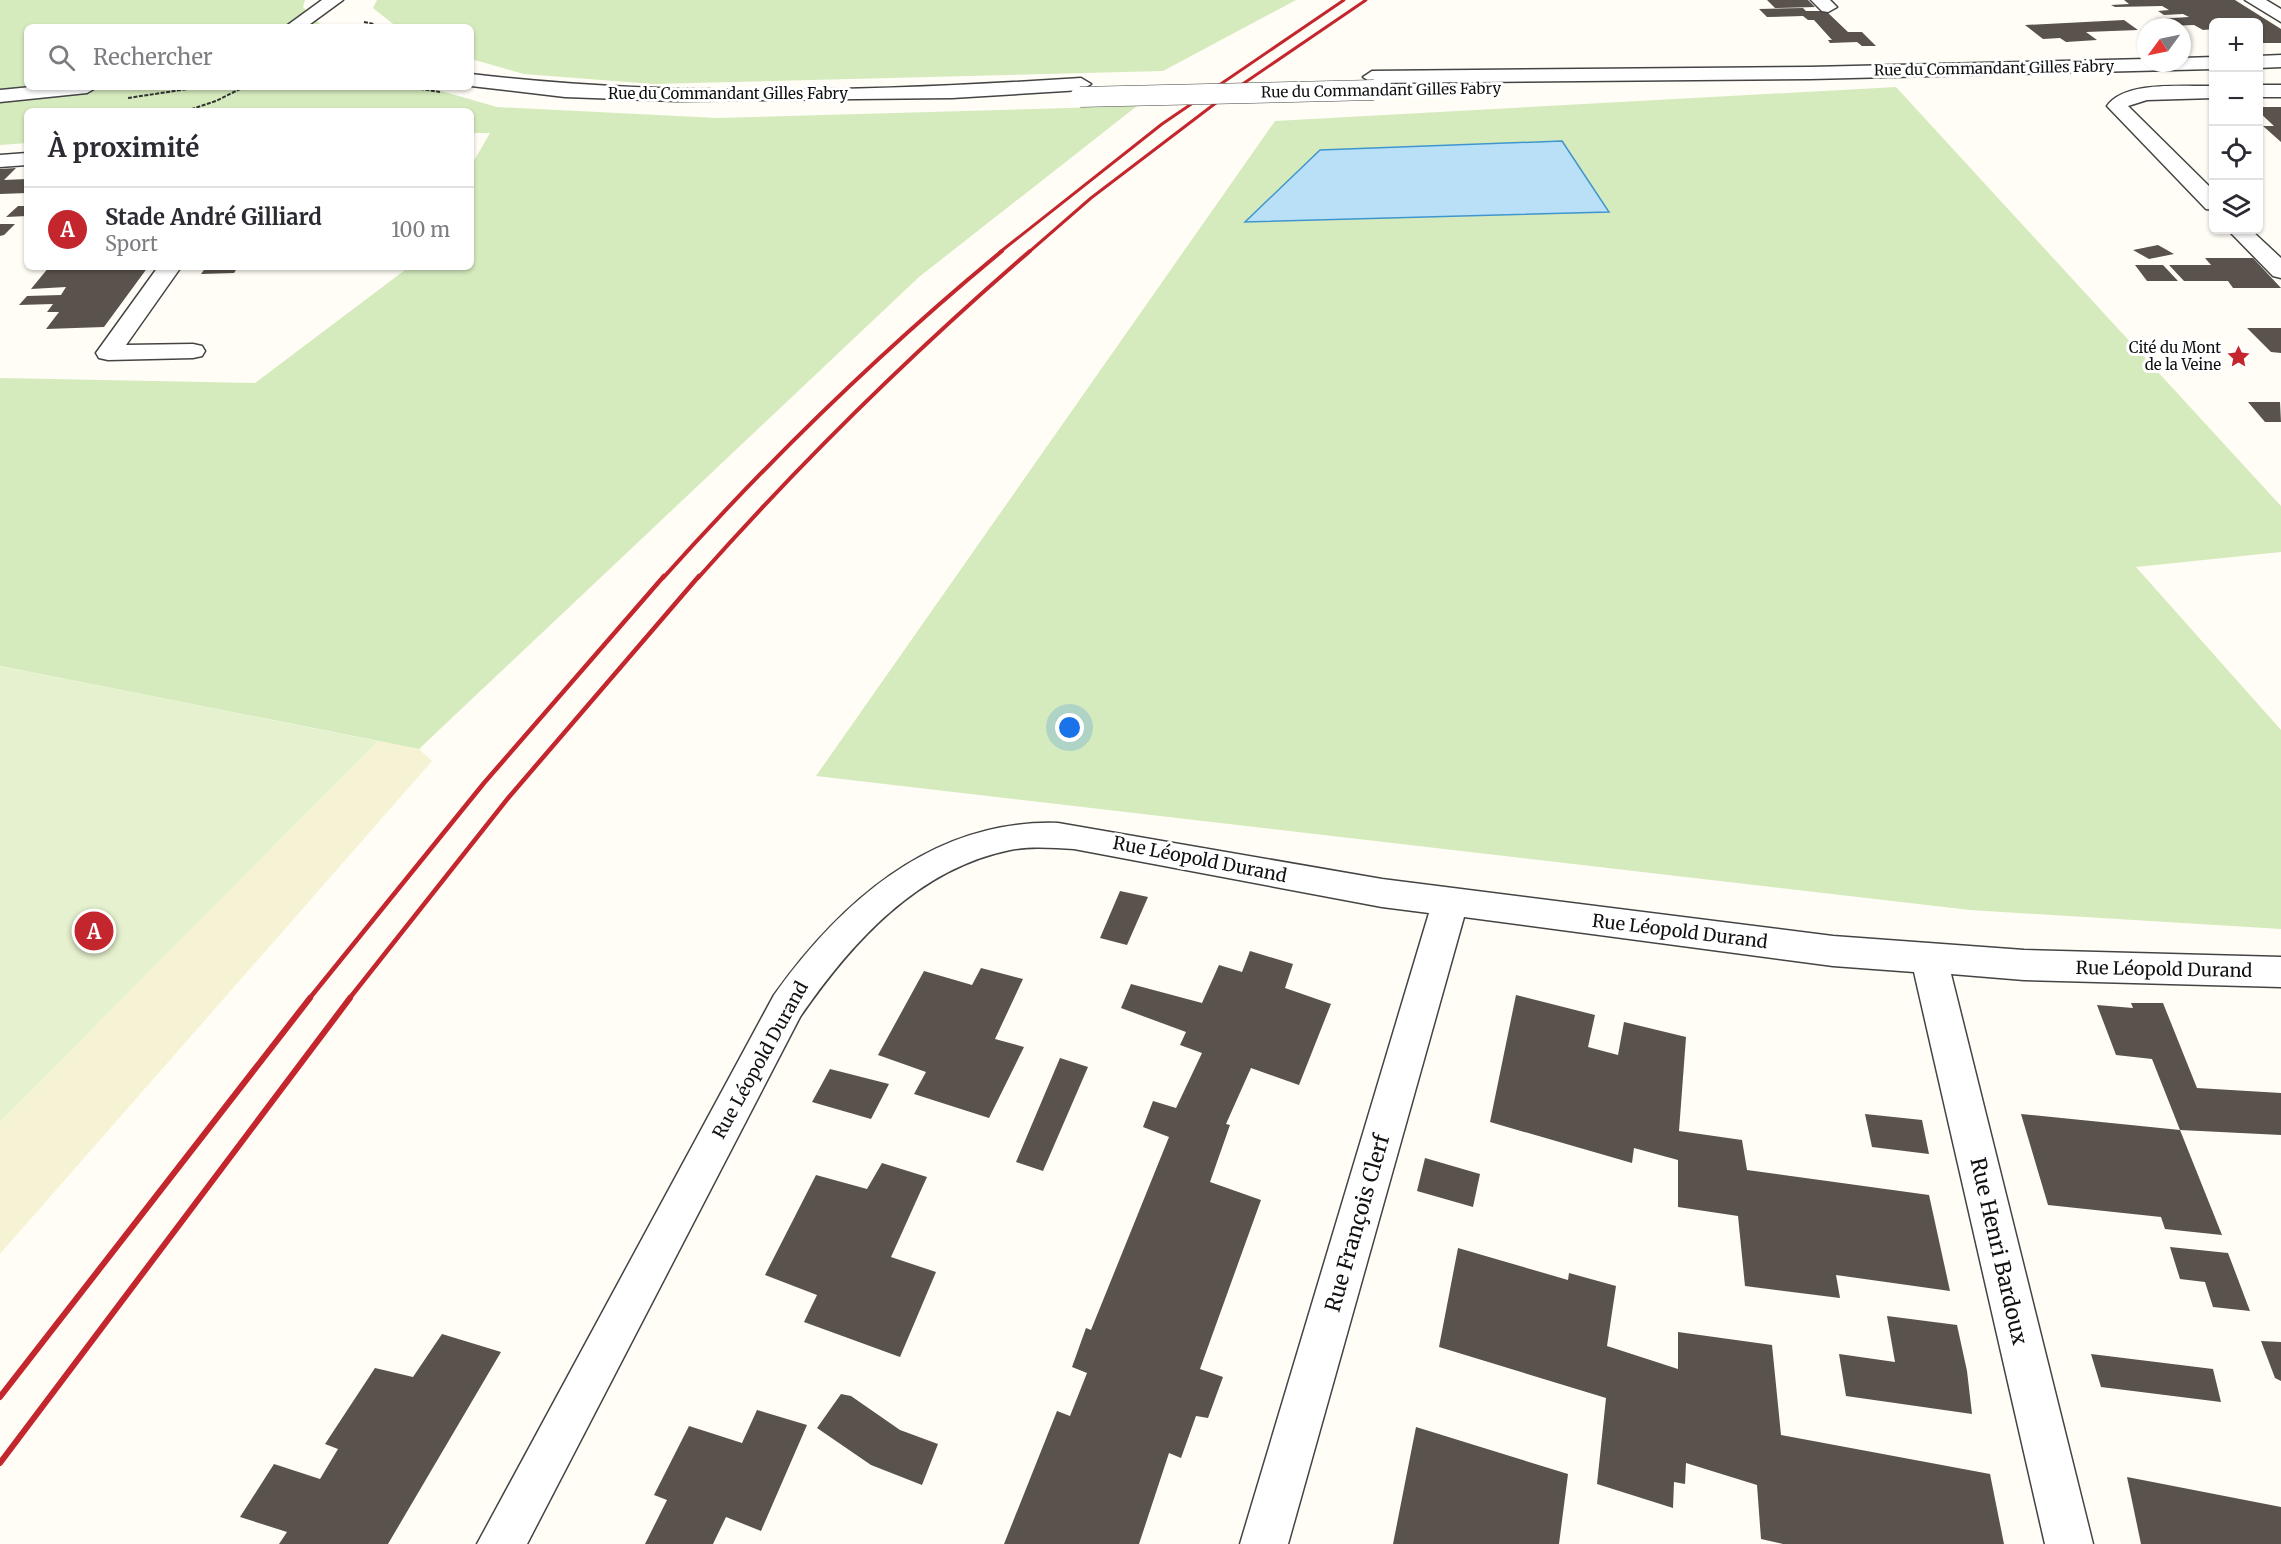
<!DOCTYPE html>
<html lang="fr">
<head>
<meta charset="utf-8">
<style>
  :root { --surface:#fff; --page:#f2f2f3; --text:#2b2b33; --muted:#7c7c81; --line:#e1e1e2; --accent:#c4262e }
  body { margin:0; font-family:Merriweather,serif; background:var(--page); color:var(--text) }
  .controls { position:absolute; right:18px; top:18px; display:grid; overflow:hidden; border-radius:9px; box-shadow:0 2px 4px #0004 }
  .controls button { width:54px; height:54px; display:grid; place-items:center; padding:0; border:0; border-bottom:2px solid var(--line); background:var(--surface); color:var(--text); font:30px sans-serif }
  .compass { position:absolute; left:2137px; top:18px; width:54px; height:54px; border-radius:50%; background:var(--surface); box-shadow:0 2px 4px #0004; rotate:237deg }
  .you { position:absolute; left:1070px; top:728px; width:21px; height:21px; margin:-15px; border:4px solid #fff; border-radius:50%; background:#1a73e8; box-shadow:0 0 0 9px #1a73e833 }
  .badge { display:grid; place-items:center; width:39px; height:39px; border-radius:50%; background:var(--accent); color:#fff; font-size:20px; font-weight:700 }
  .pin { position:absolute; translate:-50% -50%; border:3px solid #fff; box-shadow:0 2px 6px #0006 }
  .list { margin:0; padding:0; list-style:none }
  h2 { display:flex; justify-content:space-between; align-items:center; height:78px; margin:0; padding:0 24px; font-size:26px }
  h2 small { font-size:20px; font-weight:400; color:var(--muted) }
  .list li { display:grid; grid-template-columns:39px 1fr auto; gap:18px; align-items:center; box-sizing:border-box; height:84px; padding:0 24px; border-top:2px solid var(--line) }
  .list b { display:block; font-size:22px; white-space:nowrap }
  .list p { margin:0; font-size:20px; white-space:nowrap; color:var(--muted) }
  .list em { font-size:20px; font-style:normal; color:var(--muted) }
  .icon { flex:none; width:33px; height:33px; fill:none; stroke:currentColor; stroke-width:2; stroke-linecap:round; stroke-linejoin:round }
  .map { position:relative; flex:none; width:2281px; height:1544px; overflow:hidden }
  .search { position:absolute; background:var(--surface); box-shadow:0 2px 4px #0004; left:24px; top:24px; width:450px; height:66px; display:flex; align-items:center; gap:15px; box-sizing:border-box; padding:0 21px; border-radius:9px; color:var(--muted); font-size:22px }
  .panel { position:absolute; background:var(--surface); box-shadow:0 2px 4px #0004; left:24px; top:108px; width:450px; height:162px; border-radius:9px }
  .map>svg:first-child { display:block }
  .farmland { fill:#f6f3d4 }
  .green { fill:#d5ebbd }
  .pitch { fill:#e6f2cf }
  .water { fill:#b9e0f7; stroke:#3f96cf; stroke-width:1.5 }
  .building { fill:#5a524d }
  .lines { fill:none; stroke-linecap:round; stroke-linejoin:round }
  .minor-casing { stroke:#444; stroke-width:3 }
  .path { stroke:#333; stroke-width:2; stroke-dasharray:4 1.5; stroke-linecap:butt }
  .minor { fill:#fff; fill-rule:evenodd }
  .rail-far3 { stroke:#c4262e; stroke-width:3 }
  .rail-far2 { stroke:#c4262e; stroke-width:4 }
  .rail-far1 { stroke:#c4262e; stroke-width:4.5 }
  .rail { stroke:#c4262e; stroke-width:6 }
  .minor-bridge-casing { stroke:#444; stroke-width:21; stroke-linecap:butt }
  .minor-bridge { stroke:#fff; stroke-width:20 }
  .labels { text-anchor:middle; dominant-baseline:central; stroke-width:6; stroke-linejoin:round; paint-order:stroke }
  .far-street-label { font-size:15px; fill:#111; stroke:#fff }
  .far-poi-label { font-size:15px; fill:#111; stroke:#fff; text-anchor:end }
  .street-label { font-size:18px; fill:#111; stroke:#fff }
  .near-street-label { font-size:21px; fill:#111; stroke:#fff }
</style>
</head>
<body>
<div class="map">
<svg width="2281" height="1544" viewBox="0 0 2281 1544">
  <rect width="100%" height="100%" fill="#fffdf5"/>
  <path class="farmland" d="M 378,741 L 419,749 L 432,761 L 0,1254 L 0,1122 Z"/>
  <path class="green" d="M 0,0 L 305,0 L 303,7 L 323,27 L 27,27 L 27,87 L 427,87 L 497,107 L 717,118 L 1137,106 L 919,277 L 419,749 L 0,666 L 0,378 L 255,383 L 409,267 L 471,267 L 471,166 L 490,133 L 471,133 L 471,111 L 27,111 L 27,143 L 0,145 Z
    M 377,0 L 1296,0 L 1163,71 L 653,84 L 524,74 L 471,59 L 471,27 L 397,27 L 373,8 Z
    M 1896,87 L 2281,506 L 2281,552 L 2136,567 L 2281,730 L 2281,929 L 1970,910 L 816,776 L 1275,121 Z"/>
  <path class="pitch" d="M 0,666 L 378,741 L 0,1122 Z"/>
  <path class="water" d="M 1562,141 L 1609,212 L 1245,222 L 1320,150 Z"/>
  <path class="building" d="M 1767,0 L 1808,0 L 1815,7 L 1775,8 Z
    M 2124,0 L 2235,0 L 2281,29 L 2281,43 L 2259,43 L 2259,22 L 2214,22 L 2214,29 L 2203,30 L 2194,25 L 2167,26 L 2156,19 L 2189,17 L 2183,14 L 2164,15 L 2158,11 L 2169,10 L 2162,6 L 2115,7 L 2111,5 L 2129,4 Z
    M 1803,8 L 1806,11 L 1826,11 L 1848,32 L 1862,32 L 1876,46 L 1862,46 L 1857,42 L 1830,43 L 1828,40 L 1832,40 L 1814,20 L 1808,20 L 1803,16 L 1767,17 L 1759,9 Z
    M 2124,20 L 2138,30 L 2086,32 L 2097,40 L 2066,42 L 2060,38 L 2043,39 L 2025,25 Z
    M 2259,107 L 2281,107 L 2281,142 L 2263,126 L 2274,126 L 2259,112 Z
    M 16,168 L 4,180 L 27,179 L 27,193 L 0,194 L 0,169 Z
    M 18,206 L 27,206 L 27,216 L 6,217 Z
    M 0,224 L 15,224 L 4,235 L 0,236 Z
    M 2158,245 L 2174,254 L 2149,259 L 2133,250 Z
    M 2205,258 L 2253,258 L 2281,288 L 2233,288 L 2228,281 L 2184,281 L 2169,265 L 2211,265 Z
    M 2135,265 L 2163,265 L 2178,281 L 2147,281 Z
    M 49,267 L 148,267 L 104,327 L 46,329 L 59,312 L 47,312 L 53,304 L 19,305 L 27,296 L 61,295 L 66,287 L 31,289 Z
    M 206,267 L 238,267 L 234,273 L 201,274 Z
    M 2247,328 L 2281,328 L 2281,353 L 2271,352 Z
    M 2248,402 L 2280,402 L 2281,422 L 2265,422 Z
    M 1120,891 L 1148,897 L 1127,945 L 1100,938 Z
    M 1250,951 L 1293,964 L 1285,988 L 1331,1004 L 1299,1085 L 1251,1068 L 1226,1124 L 1230,1125 L 1210,1182 L 1261,1200 L 1200,1369 L 1223,1377 L 1208,1418 L 1196,1416 L 1181,1458 L 1169,1453 L 1139,1544 L 1004,1544 L 1057,1411 L 1070,1416 L 1087,1373 L 1072,1367 L 1086,1328 L 1091,1330 L 1169,1137 L 1143,1127 L 1153,1101 L 1176,1108 L 1202,1053 L 1180,1045 L 1186,1032 L 1121,1008 L 1131,984 L 1202,1003 L 1219,965 L 1242,972 Z
    M 981,968 L 1023,979 L 995,1039 L 1024,1047 L 989,1118 L 914,1094 L 926,1072 L 878,1055 L 924,971 L 972,985 Z
    M 1516,995 L 1595,1015 L 1588,1047 L 1618,1055 L 1624,1022 L 1686,1037 L 1679,1131 L 1742,1140 L 1747,1170 L 1929,1195 L 1950,1291 L 1836,1275 L 1840,1298 L 1745,1286 L 1738,1216 L 1678,1207 L 1678,1160 L 1634,1148 L 1632,1163 L 1490,1122 Z
    M 2131,1003 L 2163,1003 L 2197,1088 L 2281,1093 L 2281,1135 L 2180,1130 L 2152,1059 L 2116,1055 L 2097,1005 L 2133,1008 Z
    M 1060,1058 L 1088,1067 L 1043,1171 L 1016,1162 Z
    M 830,1069 L 889,1084 L 871,1119 L 812,1102 Z
    M 1865,1114 L 1922,1120 L 1929,1154 L 1872,1147 Z
    M 2021,1114 L 2180,1130 L 2222,1235 L 2165,1229 L 2161,1217 L 2048,1205 Z
    M 1425,1158 L 1480,1174 L 1473,1207 L 1417,1191 Z
    M 882,1163 L 927,1177 L 891,1257 L 936,1272 L 900,1357 L 804,1322 L 817,1295 L 765,1275 L 816,1175 L 867,1189 Z
    M 2170,1247 L 2228,1253 L 2250,1311 L 2213,1307 L 2205,1282 L 2180,1279 Z
    M 1458,1248 L 1568,1280 L 1569,1273 L 1616,1286 L 1607,1346 L 1678,1369 L 1678,1332 L 1772,1345 L 1781,1435 L 1990,1474 L 2004,1544 L 1783,1544 L 1761,1539 L 1757,1485 L 1686,1463 L 1685,1484 L 1674,1482 L 1673,1508 L 1597,1484 L 1606,1398 L 1439,1347 Z
    M 1887,1316 L 1957,1325 L 1967,1371 L 1972,1414 L 1846,1396 L 1839,1354 L 1895,1362 Z
    M 442,1334 L 501,1352 L 388,1544 L 279,1544 L 287,1532 L 240,1517 L 274,1464 L 320,1479 L 338,1449 L 325,1444 L 375,1368 L 413,1377 Z
    M 2261,1341 L 2281,1342 L 2281,1381 L 2275,1378 Z
    M 2091,1354 L 2213,1369 L 2221,1402 L 2101,1387 Z
    M 841,1394 L 851,1396 L 900,1430 L 938,1444 L 922,1485 L 871,1465 L 817,1428 Z
    M 757,1410 L 807,1425 L 761,1531 L 726,1517 L 713,1544 L 645,1544 L 667,1500 L 654,1495 L 689,1426 L 742,1443 Z
    M 1416,1427 L 1568,1474 L 1559,1544 L 1393,1544 Z
    M 2127,1477 L 2281,1507 L 2281,1544 L 2141,1544 Z"/>
  <g class="lines">
    <defs>
      <path id="minor" d="M 322,0 L 343,0 L 306,27 L 285,27 Z
        M 1811,0 L 1830,0 L 1837,7 L 1828,12 L 1822,11 Z
        M 2245,0 L 2266,0 L 2281,9 L 2281,22 Z
        M 2281,55 L 2281,67 L 2258,68 L 2258,56 Z
        M 2214,57 L 2214,69 L 1810,79 L 1372,83 L 1363,77 L 1372,71 L 1810,67 L 2146,59 L 2146,63 L 2182,63 L 2182,58 Z
        M 471,74 C 673,98 878,91 1081,78 L 1091,84 L 1081,90 L 952,98 L 676,101 L 565,97 L 471,86 Z
        M 2258,85 L 2281,85 L 2281,97 L 2258,97 Z
        M 2214,86 L 2214,98 L 2147,100 L 2128,106 L 2214,191 L 2214,210 L 2206,209 L 2107,106 C 2125,80 2185,87 2214,86 Z
        M 31,87 L 97,87 L 87,93 L 0,102 L 0,90 Z
        M 27,153 L 27,165 L 0,167 L 0,155 Z
        M 2228,230 L 2251,230 L 2281,258 L 2281,278 L 2273,276 Z
        M 158,267 L 181,267 L 126,345 L 193,344 L 202,346 L 205,351 L 202,356 L 193,358 L 108,360 L 99,358 L 96,353 Z
        M 1058,823 L 1382,879 L 1833,936 L 2024,950 L 2281,957 L 2281,987 L 2024,980 L 1951,974 L 2093,1544 L 2045,1544 L 1914,972 L 1833,966 L 1464,917 L 1288,1544 L 1240,1544 L 1429,913 L 1382,907 L 1074,849 C 1053,848 1031,846 1010,850 C 917,869 851,943 800,1017 L 527,1544 L 477,1544 L 774,995 C 842,900 934,819 1058,823 Z"/>
    </defs>
    <use href="#minor" class="minor-casing"/>
    <path class="path" d="M 364,22 L 374,24 L 367,27
      M 409,87 L 440,92
      M 128,98 L 201,87
      M 186,111 L 216,101 L 244,87"/>
    <use href="#minor" class="minor"/>
    <path class="rail-far3" d="M 1000,252 L 1162,124 L 1344,0
      M 1029,252 L 1091,198 L 1225,96 L 1366,0"/>
    <path class="rail-far2" d="M 663,578 C 768,461 881,351 1002,251
      M 698,578 C 801,462 913,352 1030,251"/>
    <path class="rail-far1" d="M 309,999 L 484,783 L 664,576
      M 349,999 L 509,797 L 699,576"/>
    <path class="rail" d="M 0,1397 L 310,998
      M 0,1463 L 350,998"/>
    <defs>
      <path id="minor-bridge" d="M 1080,97 L 1374,90"/>
    </defs>
    <use href="#minor-bridge" class="minor-bridge-casing"/>
    <use href="#minor-bridge" class="minor-bridge"/>
  </g>
  <defs>
    <symbol id="sight-bare" viewBox="-9 -9 18 18"><path d="M0-6L1.8-2.2L6-1.7L2.9 1.2L3.7 5.4L0 3.3L-3.7 5.4L-2.9 1.2L-6-1.7L-1.8-2.2Z" fill="#c4262e" stroke="#fff" stroke-width="2.5" paint-order="stroke"/></symbol>
  </defs>
  <g fill-rule="evenodd">
    <use href="#sight-bare" x="2222" y="340" width="33" height="33"/>
  </g>
  <g class="labels">
    <g class="far-street-label">
      <text transform="translate(1994 68) rotate(-1)">Rue du Commandant Gilles Fabry</text>
      <text transform="translate(1381 90) rotate(-1)">Rue du Commandant Gilles Fabry</text>
      <text x="728" y="93">Rue du Commandant Gilles Fabry</text>
    </g>
    <g class="far-poi-label">
      <text x="2221" y="347">Cité du Mont<tspan x="2221" dy="17">de la Veine</tspan></text>
    </g>
    <g class="street-label">
      <text transform="translate(1200 859) rotate(11)">Rue Léopold Durand</text>
      <text transform="translate(1680 931) rotate(7)">Rue Léopold Durand</text>
      <text transform="translate(2164 969) rotate(1)">Rue Léopold Durand</text>
      <text transform="translate(760 1060) rotate(-61)">Rue Léopold Durand</text>
    </g>
    <g class="near-street-label">
      <text transform="translate(1357 1223) rotate(-74)">Rue François Clerf</text>
      <text transform="translate(1999 1251) rotate(77)">Rue Henri Bardoux</text>
    </g>
  </g>
</svg>
<div class="controls">
<button>+</button>
<button>−</button>
<button><svg class="icon" aria-label="locate" viewBox="0 0 24 24"><circle cx="12" cy="12" r="6"/><path d="M12 2v4M12 18v4M2 12h4M18 12h4"/></svg></button>
<button><svg class="icon" aria-label="layers" viewBox="0 0 24 24"><path d="M12 4l9 5-9 5-9-5zM3 14l9 5 9-5"/></svg></button>
</div>
<svg class="compass" viewBox="-18 -18 36 36"><path d="M0-13l5 13h-10z" fill="#e53935"/><path d="M0 13l5-13h-10z" fill="#7c7c81"/></svg>
<div class="you"></div>
<div class="pin badge" style="left:94px;top:931px">A</div>
<div class="search"><svg class="icon" aria-label="search" viewBox="0 0 24 24"><circle cx="10" cy="10" r="6"/><path d="M15 15l6 6"/></svg>Rechercher</div>
<section class="panel">
<h2>À proximité<small></small></h2>
<ul class="list">
<li><span class="badge">A</span><div><b>Stade André Gilliard</b><p>Sport</p></div><em>100 m</em></li>
</ul>
</section>
</div>
</body>
</html>
